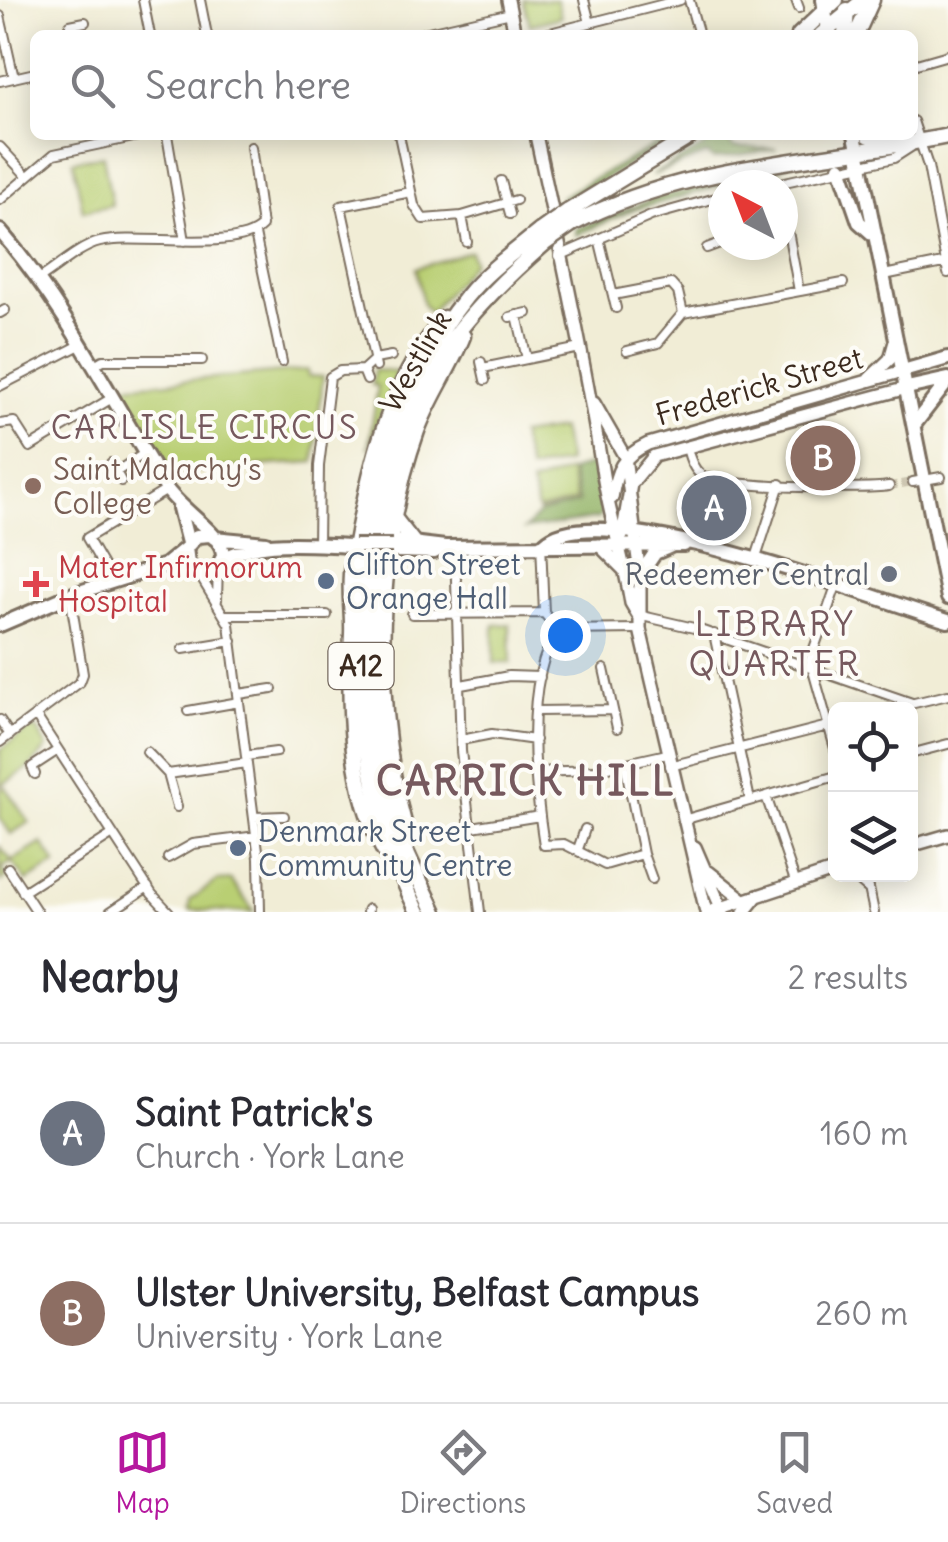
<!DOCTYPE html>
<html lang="en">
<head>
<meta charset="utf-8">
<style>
  :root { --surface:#fff; --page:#f2f2f3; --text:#2b2b33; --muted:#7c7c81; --line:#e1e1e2; --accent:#b5179e }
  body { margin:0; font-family:Delius,sans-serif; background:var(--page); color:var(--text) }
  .controls { position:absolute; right:30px; bottom:30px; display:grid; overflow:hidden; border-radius:15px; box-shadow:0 5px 25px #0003 }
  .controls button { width:90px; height:90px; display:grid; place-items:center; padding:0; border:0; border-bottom:2px solid var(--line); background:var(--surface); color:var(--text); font:50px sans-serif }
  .compass { position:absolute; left:708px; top:170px; width:90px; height:90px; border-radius:50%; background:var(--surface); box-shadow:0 5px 25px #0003; rotate:318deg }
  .you { position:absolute; left:565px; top:635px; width:35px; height:35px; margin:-25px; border:8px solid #fff; border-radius:50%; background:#1a73e8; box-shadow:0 0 0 15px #1a73e833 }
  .badge { display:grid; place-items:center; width:65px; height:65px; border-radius:50%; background:var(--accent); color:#fff; font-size:32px; font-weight:700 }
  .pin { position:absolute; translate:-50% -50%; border:5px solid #fff; box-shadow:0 2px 10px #0006 }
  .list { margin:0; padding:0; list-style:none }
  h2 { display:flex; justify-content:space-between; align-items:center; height:130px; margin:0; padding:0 40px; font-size:42px }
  h2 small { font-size:32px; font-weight:400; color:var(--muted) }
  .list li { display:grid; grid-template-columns:65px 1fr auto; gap:30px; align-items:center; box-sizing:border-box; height:180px; padding:0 40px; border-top:2px solid var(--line) }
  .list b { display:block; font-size:38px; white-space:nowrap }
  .list p { margin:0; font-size:32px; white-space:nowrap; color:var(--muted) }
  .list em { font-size:32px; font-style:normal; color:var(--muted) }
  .icon { flex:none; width:55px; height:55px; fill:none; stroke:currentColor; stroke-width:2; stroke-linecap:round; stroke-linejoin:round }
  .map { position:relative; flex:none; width:948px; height:912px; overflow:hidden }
  .search { position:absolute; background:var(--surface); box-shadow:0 5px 25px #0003; left:30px; right:30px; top:30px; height:110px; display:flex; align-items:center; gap:25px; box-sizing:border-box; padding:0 35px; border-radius:15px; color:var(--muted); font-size:38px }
  .sheet { height:490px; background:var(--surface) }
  nav { display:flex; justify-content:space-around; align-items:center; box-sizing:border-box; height:140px; border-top:2px solid var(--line); background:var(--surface); font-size:28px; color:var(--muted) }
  nav a { display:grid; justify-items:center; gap:5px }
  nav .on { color:var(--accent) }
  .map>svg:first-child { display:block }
  .green { fill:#b9cf73; stroke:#7a7c48; stroke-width:2.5 }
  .forest { fill:#92b265; stroke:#666e42; stroke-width:2.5 }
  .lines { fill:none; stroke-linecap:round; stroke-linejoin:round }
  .street-tunnel { stroke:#cdc6b1; stroke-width:8; stroke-dasharray:8 4; stroke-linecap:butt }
  .street-casing { stroke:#7b6e5e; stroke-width:12 }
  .secondary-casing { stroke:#7b6e5e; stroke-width:16 }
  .primary-casing { stroke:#7b6e5e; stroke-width:18 }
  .highway-casing { stroke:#7b6e5e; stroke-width:19 }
  .street { stroke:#fff; stroke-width:8 }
  .secondary { stroke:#fff; stroke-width:11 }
  .primary { stroke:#fff; stroke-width:12 }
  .highway { stroke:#fff; stroke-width:14 }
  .primary-bridge-casing { stroke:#7b6e5e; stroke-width:18; stroke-linecap:butt }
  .highway-bridge-casing { stroke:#7b6e5e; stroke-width:19; stroke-linecap:butt }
  .primary-bridge { stroke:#fff; stroke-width:12 }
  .highway-bridge { stroke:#fff; stroke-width:14 }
  .education-dot { fill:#8d6e63; stroke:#fdfcf7; stroke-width:4 }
  .worship-dot { fill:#6b7280; stroke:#fdfcf7; stroke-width:4 }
  .service-dot { fill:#5c6f8a; stroke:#fdfcf7; stroke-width:4 }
  .health-dot { fill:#e0444e; stroke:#fdfcf7; stroke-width:4 }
  .labels { text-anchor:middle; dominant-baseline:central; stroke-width:8; stroke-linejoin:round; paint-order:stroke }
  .shield { fill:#fdfcf7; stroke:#75695f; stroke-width:2.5 }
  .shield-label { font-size:28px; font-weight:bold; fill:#3b2a1e }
  .street-label { font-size:30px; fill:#3b2a1e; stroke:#fdfcf7 }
  .education-label { font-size:30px; fill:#785e54; stroke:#fdfcf7; text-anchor:start }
  .service-label { font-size:30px; fill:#4e5e75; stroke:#fdfcf7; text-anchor:start }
  .health-label { font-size:30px; fill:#be3a42; stroke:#fdfcf7; text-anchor:start }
  .worship-label { font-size:30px; fill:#5b616d; stroke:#fdfcf7; text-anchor:end }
  .neighbourhood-label { font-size:32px; letter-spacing:2.5px; fill:#76595e; stroke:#fdfcf7 }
  .quarter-label { font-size:35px; letter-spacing:2.5px; fill:#76595e; stroke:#fdfcf7 }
  .district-label { font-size:40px; font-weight:bold; letter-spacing:2.5px; fill:#76595e; stroke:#fdfcf7 }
</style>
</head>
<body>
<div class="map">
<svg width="948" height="912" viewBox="0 0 948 912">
  <rect width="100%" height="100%" fill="#fdfcf7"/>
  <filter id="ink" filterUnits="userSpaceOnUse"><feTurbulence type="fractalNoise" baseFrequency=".01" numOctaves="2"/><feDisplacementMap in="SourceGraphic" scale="20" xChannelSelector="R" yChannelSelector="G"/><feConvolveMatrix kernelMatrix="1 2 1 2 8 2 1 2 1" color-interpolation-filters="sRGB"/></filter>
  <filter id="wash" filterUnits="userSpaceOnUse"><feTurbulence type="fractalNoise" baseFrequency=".0048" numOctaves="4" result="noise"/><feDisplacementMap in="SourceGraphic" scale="40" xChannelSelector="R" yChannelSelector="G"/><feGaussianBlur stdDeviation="2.25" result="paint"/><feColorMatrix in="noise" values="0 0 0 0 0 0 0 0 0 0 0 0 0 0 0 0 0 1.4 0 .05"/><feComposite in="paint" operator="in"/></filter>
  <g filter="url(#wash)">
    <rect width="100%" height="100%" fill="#f1edd6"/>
    <path class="green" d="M 523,0 L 557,0 L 561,17 L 530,25 Z
      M 103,155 L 112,205 L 83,211 L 73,161 Z
      M 470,251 L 473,262 L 430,313 L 423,304 L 416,268 Z
      M 307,370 L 308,376 L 323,377 L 314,462 L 171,472 L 120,386 Z
      M 374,370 L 397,372 L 368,449 L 378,386 L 372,385 Z
      M 561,429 L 568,462 L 529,470 L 520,435 Z
      M 569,471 L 576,501 L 538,511 L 531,484 Z
      M 510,624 L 511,663 L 494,663 L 494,625 Z
      M 30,728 L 38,730 L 47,748 L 30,767 L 0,786 L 0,750 Z
      M 5,787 L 29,822 L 11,834 L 0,818 L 0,790 Z
      M 42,843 L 56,864 L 27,881 L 12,862 L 2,868 L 7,877 L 0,882 L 0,847 L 12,861 Z
      M 231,880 L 254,912 L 189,910 L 190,900 L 217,881 Z"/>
    <path class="forest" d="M 673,135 L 678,135 L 562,205 L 561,197 Z
      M 725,135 L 733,147 L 777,149 L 713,159 L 707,154 L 652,175 Z
      M 784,169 L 633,210 L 576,235 L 575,229 L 661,196 Z
      M 597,462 L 604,510 L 599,518 L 525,529 L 540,513 L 579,503 L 571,471 Z"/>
  </g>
  <g filter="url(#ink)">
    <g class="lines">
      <path class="street-tunnel" d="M 889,486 L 913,482"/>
      <defs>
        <path id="street" d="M 143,0 L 150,35
          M 200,0 L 207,35
          M 584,0 L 590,23
          M 689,0 L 699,35
          M 796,0 L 799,8
          M 0,16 L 14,78
          M 72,35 L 70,25 L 85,22
          M 415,35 L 511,13
          M 542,35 L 680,0
          M 913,65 L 948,55
          M 0,81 L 35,73
          M 913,121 L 928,166 L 948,273
          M 167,135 L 185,241
          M 399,135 L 414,205 L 423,219 L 462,216 L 516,200
          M 0,147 L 27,176
          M 501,181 L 510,214
          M 771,185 L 894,158 L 911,147
          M 717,198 L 723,219
          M 0,200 L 54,154 L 143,135
          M 783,204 L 799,291
          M 462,216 L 467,242
          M 255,234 L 282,362
          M 599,238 L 616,308
          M 707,248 L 723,242
          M 559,256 L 651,216 L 723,196
          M 884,275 L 948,262
          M 39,279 C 57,268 79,247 100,242 C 138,233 237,253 262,226 L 251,147
          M 613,295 L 671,284 L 678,292 L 683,313
          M 0,313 L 5,310
          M 517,315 L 527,359
          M 510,317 L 527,313
          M 627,351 L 658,343 L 683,313 L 843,283
          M 481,362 L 485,380
          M 93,366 L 103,360 L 202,360
          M 376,367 L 341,206 L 411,192
          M 483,368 L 580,348
          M 363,370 L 375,359 L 391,356
          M 0,386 L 80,345
          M 0,424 L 14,422 L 30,447 L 112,398
          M 687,447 C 689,457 692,468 701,475 C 717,488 864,490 889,486
          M 111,463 L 121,481
          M 116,472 L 145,453
          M 913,482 L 941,477
          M 541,543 L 544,613
          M 318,546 L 319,466 L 330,377 L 340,371 L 363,370 L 367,380
          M 455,546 L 461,751 L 480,912
          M 755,561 L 780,484
          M 197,571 L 229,624 L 259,858 L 260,912
          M 112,581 L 87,538 L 167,490
          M 217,600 L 218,565
          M 412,614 L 544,613 L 558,630 C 522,681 535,787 544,845 L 564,844 L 605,865 L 643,854
          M 226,615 L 327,615
          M 638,615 L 694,628 L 912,703
          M 558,630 L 640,629
          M 714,634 L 750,800
          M 183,649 L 232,641
          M 604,669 L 617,728
          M 461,685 L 509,676 L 540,677
          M 239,694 L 272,689
          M 889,709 L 948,695
          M 188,711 L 239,702
          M 537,711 L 613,710
          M 36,716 L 152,894 L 169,912
          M 0,720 L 10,735
          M 461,740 L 492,734 L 535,740
          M 0,742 L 80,682 L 83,674 L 70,595
          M 147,752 L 168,774 L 247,763
          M 836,752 L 810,660 L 836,586
          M 910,754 L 948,744
          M 246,756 L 276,752
          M 625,764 L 643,854 L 652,879
          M 670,766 L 836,724
          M 535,772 L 595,770 L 667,754
          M 35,774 L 32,767 L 58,750
          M 168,774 L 177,807
          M 766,796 L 796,884
          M 254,817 L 284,816
          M 683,820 L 836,776
          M 472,827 L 540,816
          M 578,849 L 585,829
          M 168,858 L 193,844 L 257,836
          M 8,868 L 37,912
          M 851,874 L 867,888
          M 866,874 L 874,912
          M 23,892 L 113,834
          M 110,912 L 148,887
          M 367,912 L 368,909"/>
        <path id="secondary" d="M 508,0 L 515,35
          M 536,135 C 560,248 585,361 603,475 C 610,518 624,560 631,603 L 638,615
          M 869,379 L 890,359 L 896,338
          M 594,403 L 625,457 L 640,575 L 640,629 L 706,912
          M 612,498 C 616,470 622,456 648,444 L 903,371
          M 622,536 L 631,484 L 654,456 L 907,388
          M 599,545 L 626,572
          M 910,846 L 948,835
          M 695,847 L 723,912
          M 709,872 L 744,900
          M 709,912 L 836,870
          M 744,912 L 757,896"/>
        <path id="primary" d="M 823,0 L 829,35
          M 855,135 L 948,598
          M 840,167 L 859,222 L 876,237
          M 0,231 C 67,308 112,401 166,488 C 177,506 218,533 222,549 C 228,572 200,577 188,563 L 186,548 L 197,536 L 210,535
          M 903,371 L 948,358
          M 907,388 L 948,379
          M 914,425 L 948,381
          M 179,508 L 188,543
          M 214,538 L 266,543
          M 545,543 C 598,492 877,600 948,621
          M 392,546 L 395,541 L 445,547 L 684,545
          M 392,546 L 395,551 L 434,552 L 445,547
          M 221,560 C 258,537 312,545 354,546
          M 640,575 L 655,553 L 671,546
          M 0,625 L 70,595 L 165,565 L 186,548"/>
        <path id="highway" d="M 799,35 L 836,0
          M 821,35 L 864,0
          M 845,35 L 847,10
          M 856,35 L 872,0
          M 868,135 L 899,145
          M 567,212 L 693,135
          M 572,224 C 690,162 820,162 948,136
          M 395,519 L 413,542
          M 404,823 C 372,704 375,548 417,431 C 429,398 450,369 463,336
          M 384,851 C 349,788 348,703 352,634 C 353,612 348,587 352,565 C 367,478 385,388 444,318
          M 418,912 C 329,734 339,456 466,297 C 487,271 514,252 540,231
          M 435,912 C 419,878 400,844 390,807 C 353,670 371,453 455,336 C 481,301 513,271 545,243"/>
      </defs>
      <use href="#street" class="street-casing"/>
      <use href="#secondary" class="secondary-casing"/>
      <use href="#primary" class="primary-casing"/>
      <use href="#highway" class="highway-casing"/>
      <use href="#street" class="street"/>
      <use href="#secondary" class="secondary"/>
      <use href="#primary" class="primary"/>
      <use href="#highway" class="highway"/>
      <defs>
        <path id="primary-bridge" d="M 354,546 L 392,546"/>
        <path id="highway-bridge" d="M 540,231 L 567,212
          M 545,243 L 572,224"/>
      </defs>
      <use href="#primary-bridge" class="primary-bridge-casing"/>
      <use href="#highway-bridge" class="highway-bridge-casing"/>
      <use href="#primary-bridge" class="primary-bridge"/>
      <use href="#highway-bridge" class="highway-bridge"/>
    </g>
  </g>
  <circle class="education-dot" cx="33" cy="486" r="10"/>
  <circle class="worship-dot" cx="889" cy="574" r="10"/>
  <g class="service-dot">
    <circle cx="326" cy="581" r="10"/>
    <circle cx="238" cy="848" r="10"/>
  </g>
  <path class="health-dot" d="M31 569h10v10h10v10h-10v10h-10v-10h-10v-10h10z"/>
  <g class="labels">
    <rect class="shield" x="328.5" y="643" width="65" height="46" rx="8"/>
    <g class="shield-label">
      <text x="361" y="666">A12</text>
    </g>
    <g class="street-label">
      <text transform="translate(415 361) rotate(-60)">Westlink</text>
      <text transform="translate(759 386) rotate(-16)">Frederick Street</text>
    </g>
    <g class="education-label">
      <text x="53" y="469">Saint Malachy's<tspan x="53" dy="34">College</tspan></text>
    </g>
    <g class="service-label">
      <text x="346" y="564">Clifton Street<tspan x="346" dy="34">Orange Hall</tspan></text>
      <text x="258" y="831">Denmark Street<tspan x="258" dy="34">Community Centre</tspan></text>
    </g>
    <g class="health-label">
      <text x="58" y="567">Mater Infirmorum<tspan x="58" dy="34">Hospital</tspan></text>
    </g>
    <g class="worship-label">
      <text x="869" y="574">Redeemer Central</text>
    </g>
    <g class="neighbourhood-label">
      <text x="205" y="427">CARLISLE CIRCUS</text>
    </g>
    <g class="quarter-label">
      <text x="775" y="623">LIBRARY<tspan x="775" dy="40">QUARTER</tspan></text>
    </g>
    <g class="district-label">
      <text x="526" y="781">CARRICK HILL</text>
    </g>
  </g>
</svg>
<div class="controls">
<button><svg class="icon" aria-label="locate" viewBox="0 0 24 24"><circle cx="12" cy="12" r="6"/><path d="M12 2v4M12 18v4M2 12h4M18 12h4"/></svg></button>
<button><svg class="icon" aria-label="layers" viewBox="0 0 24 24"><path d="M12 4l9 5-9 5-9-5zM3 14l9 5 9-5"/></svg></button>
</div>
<svg class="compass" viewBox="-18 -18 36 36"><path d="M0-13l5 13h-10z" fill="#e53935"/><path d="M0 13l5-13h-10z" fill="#7c7c81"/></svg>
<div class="you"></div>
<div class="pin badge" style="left:714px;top:508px;background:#6b7280">A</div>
<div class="pin badge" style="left:823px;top:458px;background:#8d6e63">B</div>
<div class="search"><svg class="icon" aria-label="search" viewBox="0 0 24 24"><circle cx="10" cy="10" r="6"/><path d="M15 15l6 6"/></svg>Search here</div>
</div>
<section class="sheet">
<h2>Nearby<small>2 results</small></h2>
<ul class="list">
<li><span class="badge" style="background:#6b7280">A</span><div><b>Saint Patrick's</b><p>Church · York Lane</p></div><em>160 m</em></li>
<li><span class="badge" style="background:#8d6e63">B</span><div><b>Ulster University, Belfast Campus</b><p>University · York Lane</p></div><em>260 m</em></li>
</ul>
</section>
<nav>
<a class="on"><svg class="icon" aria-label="map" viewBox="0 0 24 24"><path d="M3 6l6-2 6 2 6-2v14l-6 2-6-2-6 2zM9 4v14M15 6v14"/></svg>Map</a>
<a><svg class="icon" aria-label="directions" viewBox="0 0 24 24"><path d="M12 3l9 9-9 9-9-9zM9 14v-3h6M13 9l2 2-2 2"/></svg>Directions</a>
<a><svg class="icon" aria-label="saved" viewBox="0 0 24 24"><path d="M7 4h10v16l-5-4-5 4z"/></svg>Saved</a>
</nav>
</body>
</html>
